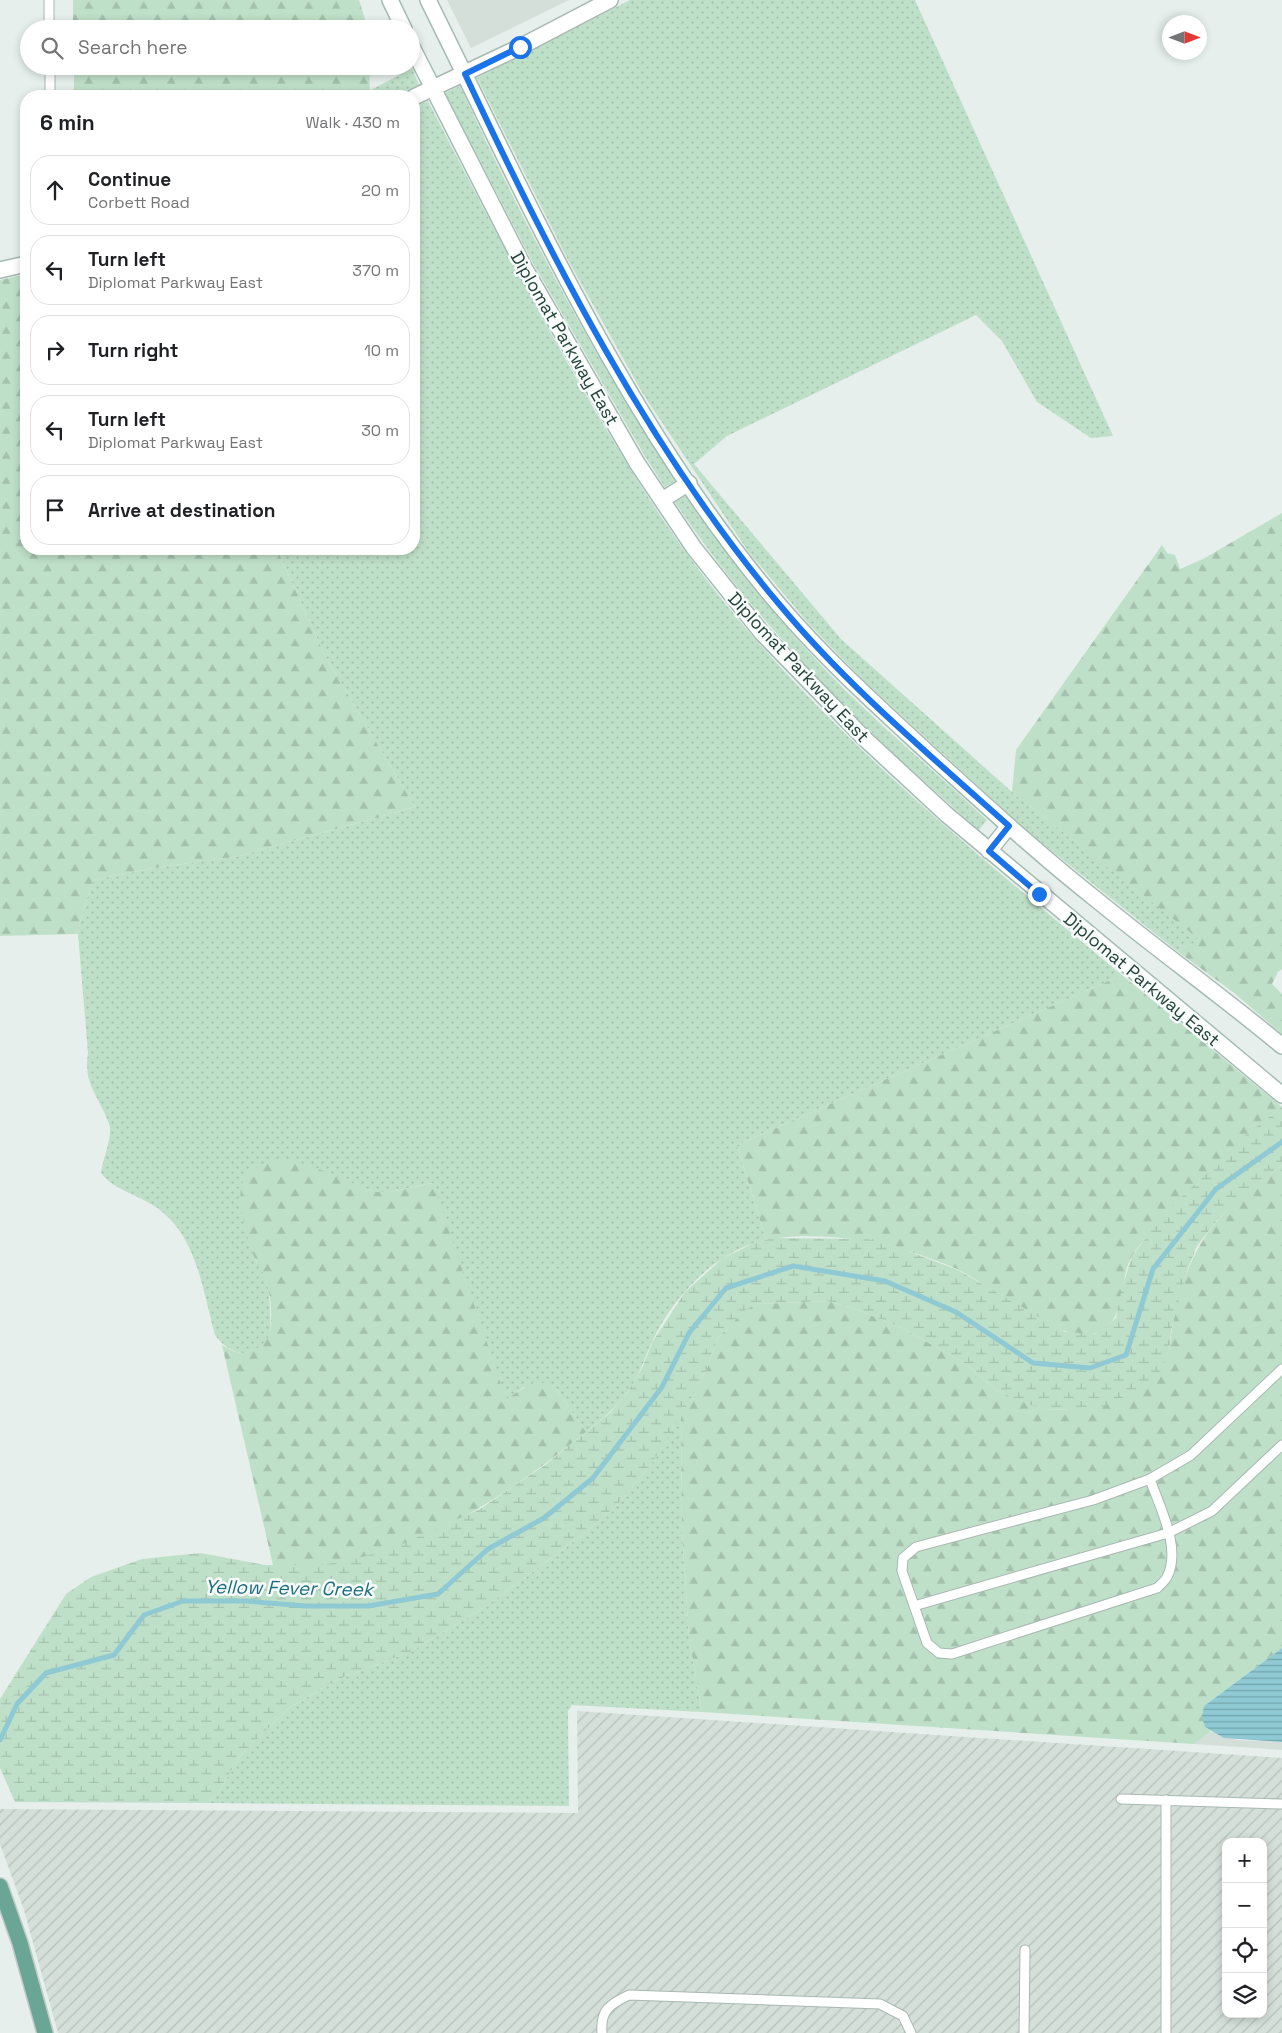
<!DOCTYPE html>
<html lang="en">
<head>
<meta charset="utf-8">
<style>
  :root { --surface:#fff; --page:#f6f6f6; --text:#202124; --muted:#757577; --line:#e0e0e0 }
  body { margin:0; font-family:"Space Grotesk",sans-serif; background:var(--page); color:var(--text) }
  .controls { position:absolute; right:15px; bottom:15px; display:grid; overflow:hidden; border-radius:10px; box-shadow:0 2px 8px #0003 }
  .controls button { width:45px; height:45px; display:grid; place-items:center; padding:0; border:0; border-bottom:1px solid var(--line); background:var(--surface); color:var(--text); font:25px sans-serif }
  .compass { position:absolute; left:1162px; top:15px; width:45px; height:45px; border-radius:50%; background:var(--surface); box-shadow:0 2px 8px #0003; rotate:90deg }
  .stop { position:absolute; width:15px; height:15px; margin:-11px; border:4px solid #1a73e8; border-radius:50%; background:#fff }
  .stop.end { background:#1a73e8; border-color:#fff; box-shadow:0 1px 5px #0008 }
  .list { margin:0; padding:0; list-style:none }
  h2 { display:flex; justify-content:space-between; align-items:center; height:65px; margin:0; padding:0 20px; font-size:21px }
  h2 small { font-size:16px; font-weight:400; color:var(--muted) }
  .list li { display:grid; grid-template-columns:32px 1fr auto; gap:15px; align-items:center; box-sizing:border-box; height:70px; margin:0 10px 10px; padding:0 10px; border:1px solid var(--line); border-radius:20px }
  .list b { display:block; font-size:19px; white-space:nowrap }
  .list p { margin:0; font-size:16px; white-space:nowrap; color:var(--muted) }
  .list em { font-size:16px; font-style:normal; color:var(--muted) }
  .icon { flex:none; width:28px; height:28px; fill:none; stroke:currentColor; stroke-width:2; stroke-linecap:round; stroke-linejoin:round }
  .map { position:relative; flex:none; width:1282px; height:2033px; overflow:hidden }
  .search { position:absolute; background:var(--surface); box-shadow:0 2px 8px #0003; left:20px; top:20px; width:400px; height:55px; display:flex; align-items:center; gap:12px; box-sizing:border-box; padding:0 18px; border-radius:28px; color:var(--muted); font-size:19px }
  .panel { position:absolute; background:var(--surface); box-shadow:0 2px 8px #0003; left:20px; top:90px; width:400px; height:465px; border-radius:20px }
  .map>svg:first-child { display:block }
  .built { fill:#d4dfda }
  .industrial { fill:url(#industrial-furrows); fill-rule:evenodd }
  .grass { fill:url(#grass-dots) }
  .forest { fill:url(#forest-firs) }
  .wetland { fill:url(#wetland-marsh) }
  .water { fill:url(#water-rules) }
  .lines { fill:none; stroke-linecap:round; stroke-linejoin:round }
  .stream { stroke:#8ec9d4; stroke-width:5 }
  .service-casing { stroke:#a8b8b2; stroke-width:11 }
  .tertiary-casing { stroke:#a8b8b2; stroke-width:18 }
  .secondary-casing { stroke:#a4bbb3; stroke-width:18 }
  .primary-casing { stroke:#c2cac8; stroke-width:18 }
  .service { stroke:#fff; stroke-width:9 }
  .tertiary { stroke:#fff; stroke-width:15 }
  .secondary { stroke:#fff; stroke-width:15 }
  .primary { stroke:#6aa596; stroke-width:15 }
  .route { stroke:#1a73e8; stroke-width:6 }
  .labels { text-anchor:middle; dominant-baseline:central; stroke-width:5; stroke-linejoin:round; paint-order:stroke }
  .street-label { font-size:18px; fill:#24423a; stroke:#f7fbf9 }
  .water-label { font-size:19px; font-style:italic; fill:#1c6f80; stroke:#f7fbf9 }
</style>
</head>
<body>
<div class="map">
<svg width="1282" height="2033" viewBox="0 0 1282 2033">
  <defs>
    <pattern id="industrial-furrows" width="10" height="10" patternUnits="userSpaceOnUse" patternTransform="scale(1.25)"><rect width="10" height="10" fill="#d4dfda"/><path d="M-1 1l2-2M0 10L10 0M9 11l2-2" fill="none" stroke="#b6c1bc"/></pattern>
    <pattern id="grass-dots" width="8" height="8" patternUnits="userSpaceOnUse" patternTransform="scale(1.25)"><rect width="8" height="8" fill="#bfe0c8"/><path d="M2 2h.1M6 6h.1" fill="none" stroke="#a4c1ad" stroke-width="1.8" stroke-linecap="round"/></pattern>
    <pattern id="forest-firs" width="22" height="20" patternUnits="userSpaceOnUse" patternTransform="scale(1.25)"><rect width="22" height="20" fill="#bfe0c8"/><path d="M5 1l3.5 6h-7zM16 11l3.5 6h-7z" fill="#a4c1ad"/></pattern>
    <pattern id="wetland-marsh" width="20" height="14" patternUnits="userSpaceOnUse" patternTransform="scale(1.25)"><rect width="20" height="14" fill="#bfe0c8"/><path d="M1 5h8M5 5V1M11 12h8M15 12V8" fill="none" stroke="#a4c1ad"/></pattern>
    <pattern id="water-rules" width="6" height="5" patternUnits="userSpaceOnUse" patternTransform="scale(1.25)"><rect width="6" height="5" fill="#8ec9d4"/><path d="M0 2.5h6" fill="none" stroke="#74a5ad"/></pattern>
  </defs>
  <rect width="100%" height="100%" fill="#e6efeb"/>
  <path class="built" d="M 447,0 L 569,0 L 471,48 Z
    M 1211,1731 L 1238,1740 L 1282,1742 L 1282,1750 L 1194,1744 Z"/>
  <path class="industrial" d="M 577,1711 L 1282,1758 L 1282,2033 L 58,2033 L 24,1910 L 0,1844 L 0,1809 L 578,1813 ZM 1226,1842 L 1263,1842 L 1263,2014 L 1226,2014 Z"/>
  <path class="grass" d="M 630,0 L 915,0 L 1113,436 L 1091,438 L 1037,402 L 1002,341 L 976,315 L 727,436 L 694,464 L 841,639 L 1012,792 L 1201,940 L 1177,951 L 1028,832 L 863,680 L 809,624 L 748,551 L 643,394 L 568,260 L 477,78 Z
    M 412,68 L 419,85 L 394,96 L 360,96 Z
    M 460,86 C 523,222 592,356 676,480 L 665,487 L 646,458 L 534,265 L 445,93 Z
    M 428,101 C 476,195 525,289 578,381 C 612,440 647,499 687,554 C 804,715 970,849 1122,975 L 737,1145 L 766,1240 C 716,1250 673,1297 652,1342 C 644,1359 639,1377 627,1393 C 615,1409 601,1420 586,1432 L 553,1385 L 524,1387 L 506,1400 L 432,1183 L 390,1192 L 374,1192 L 350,1183 L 241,1203 L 247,1234 L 256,1261 L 262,1267 L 269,1291 L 271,1334 C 268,1339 264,1346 259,1349 C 242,1359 225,1349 215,1335 C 203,1292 197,1238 160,1210 C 141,1195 116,1192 101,1173 C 103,1158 111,1142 110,1127 C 109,1122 106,1117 104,1112 C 93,1089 84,1079 88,1053 L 78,934 L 76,934 L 93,880 L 154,868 L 239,856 L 415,807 L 326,658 L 277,549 L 414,549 L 414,107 Z
    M 686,496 C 733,567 787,631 847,692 C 892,736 941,777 987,820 L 979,830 C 866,732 758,627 675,502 Z
    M 681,1414 L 682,1532 L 689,1638 L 702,1712 L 572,1705 L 568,1711 L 569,1806 L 206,1803 L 218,1793 L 240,1756 L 290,1707 L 339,1679 L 410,1652 L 482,1609 L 589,1530 L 621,1501 L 652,1463 Z"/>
  <path class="forest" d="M 73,0 L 359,0 L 368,29 L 73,29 Z
    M 74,66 L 369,66 L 370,91 L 360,96 L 74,96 Z
    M 26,274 L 26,549 L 277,549 L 326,658 L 415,807 L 239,856 L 154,868 L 93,880 L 76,934 L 0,936 L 0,280 Z
    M 1282,513 L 1282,969 L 1278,972 L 1272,984 L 1282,994 L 1282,1034 L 1233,992 L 1177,951 L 1200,940 L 1012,792 L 1016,750 L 1162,545 L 1167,553 L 1175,555 L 1180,569 L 1203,559 Z
    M 1122,975 L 1282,1107 C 1237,1142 1203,1178 1165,1220 C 1155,1231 1139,1243 1132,1256 C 1119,1278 1126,1313 1105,1329 C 1069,1355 991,1285 957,1269 C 940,1262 922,1255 904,1250 C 867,1238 803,1232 766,1240 L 737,1145 Z
    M 286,1159 L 314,1167 L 374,1192 L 390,1192 L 433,1183 L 506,1399 L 535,1381 L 553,1385 L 586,1432 C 509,1494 423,1553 323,1565 C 307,1567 289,1565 273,1565 L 222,1345 C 244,1359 256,1354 271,1334 C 271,1319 272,1302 268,1288 C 265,1275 261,1270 256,1260 C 248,1245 235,1196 243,1181 C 251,1166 271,1160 286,1159 Z
    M 1282,1165 L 1282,1648 L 1204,1706 L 1205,1727 L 1211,1731 L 1194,1744 L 702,1712 L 689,1638 L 682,1532 L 681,1414 L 706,1371 L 718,1338 L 743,1311 L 756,1304 L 827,1301 L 853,1308 L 902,1328 L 966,1364 L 997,1391 L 1046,1409 L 1073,1410 L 1169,1353 C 1173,1307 1187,1255 1218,1220 C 1236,1200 1261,1183 1282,1165 Z"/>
  <path class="wetland" d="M 1282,1107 L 1282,1165 L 1219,1218 L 1197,1246 L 1187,1271 L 1171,1331 L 1169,1353 L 1160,1372 L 1144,1388 L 1099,1408 L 1073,1410 L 1046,1409 L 1028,1404 L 997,1391 L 966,1364 L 902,1328 L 853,1308 L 827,1301 L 756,1304 L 744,1311 L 718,1338 L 706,1371 L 673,1430 L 652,1463 L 621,1501 L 589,1530 L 482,1609 L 410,1652 L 339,1679 L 290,1707 L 240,1756 L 218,1793 L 206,1803 L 15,1802 L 0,1768 L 0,1699 L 66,1594 L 91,1577 L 142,1559 L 200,1553 L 265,1565 L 322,1565 L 362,1557 L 398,1546 L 480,1509 L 545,1465 L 611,1412 L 628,1392 L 642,1368 L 653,1341 L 685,1292 L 723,1258 L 756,1242 L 774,1238 L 867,1239 L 905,1250 L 958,1270 L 1065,1332 L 1095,1334 L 1105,1328 L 1116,1318 L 1122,1288 L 1132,1256 L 1165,1213 L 1246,1135 Z"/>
  <path class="water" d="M 1282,1648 L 1282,1742 L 1224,1738 L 1205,1727 L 1202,1717 L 1204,1706 Z"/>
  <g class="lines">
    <path class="stream" d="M 0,1740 L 17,1704 L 46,1673 L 114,1655 L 144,1615 L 183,1601 L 246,1601 L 305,1606 L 368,1606 L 438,1594 L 488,1549 L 544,1518 L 593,1478 L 662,1387 L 689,1333 L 726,1288 L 793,1266 L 885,1281 L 956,1312 L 1033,1363 L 1090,1368 L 1126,1355 L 1153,1269 L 1216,1189 L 1282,1142"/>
    <defs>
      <path id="service" d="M 49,29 L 49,0
        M 50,66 L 50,96
        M 1150,1479 C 1159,1506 1182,1548 1167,1577 C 1165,1581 1160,1585 1157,1588 L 952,1654 L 939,1653 L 927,1643 L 902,1571 L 903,1558 L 916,1547 L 1093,1500 L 1150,1479 L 1191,1455 L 1282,1369
        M 914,1606 L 1168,1533 L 1212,1511 L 1282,1445
        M 1121,1799 L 1282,1804
        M 1166,1800 L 1166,2033
        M 602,2033 C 600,2010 610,2004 629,1995 L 880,2004 L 903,2016 L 911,2033
        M 1024,2033 L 1025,1950"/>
      <path id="tertiary" d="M 414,97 L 520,47 L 610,0
        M 0,270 L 26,264"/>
      <path id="secondary" d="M 390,0 L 404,29
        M 428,0 C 531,208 628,428 780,606 C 828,662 883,711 937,761 C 990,809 1042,857 1098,901 C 1159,951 1222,996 1282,1046
        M 411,45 L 525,269 L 637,463 L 694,548 L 762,633 L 863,737 L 946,814 L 1282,1095
        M 662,500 L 689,483
        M 989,851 L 1009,826"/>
      <path id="primary" d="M 0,1886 L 20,1943 L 45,2033"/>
    </defs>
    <use href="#service" class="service-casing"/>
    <use href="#tertiary" class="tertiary-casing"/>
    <use href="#secondary" class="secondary-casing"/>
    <use href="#primary" class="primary-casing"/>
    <use href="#service" class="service"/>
    <use href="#tertiary" class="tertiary"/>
    <use href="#secondary" class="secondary"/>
    <use href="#primary" class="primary"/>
  </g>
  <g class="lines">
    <path class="route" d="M 520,47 L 465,74 C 550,256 649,450 779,604 C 847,686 930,755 1009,826 L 989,851 L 1039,894"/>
  </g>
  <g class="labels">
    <g class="street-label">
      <text transform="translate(565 338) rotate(60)">Diplomat Parkway East</text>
      <text transform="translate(799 667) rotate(47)">Diplomat Parkway East</text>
      <text transform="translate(1142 979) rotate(40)">Diplomat Parkway East</text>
    </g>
    <g class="water-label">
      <text transform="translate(289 1588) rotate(1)">Yellow Fever Creek</text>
    </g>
  </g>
</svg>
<div class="controls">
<button>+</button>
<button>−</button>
<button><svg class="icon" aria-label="locate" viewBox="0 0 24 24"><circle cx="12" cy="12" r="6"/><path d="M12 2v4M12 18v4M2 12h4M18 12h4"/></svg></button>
<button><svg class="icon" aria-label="layers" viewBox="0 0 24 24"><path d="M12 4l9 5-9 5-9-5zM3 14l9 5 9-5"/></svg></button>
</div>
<svg class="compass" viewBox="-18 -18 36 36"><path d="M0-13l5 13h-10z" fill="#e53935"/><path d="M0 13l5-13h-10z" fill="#757577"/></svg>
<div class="stop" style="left:520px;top:47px"></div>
<div class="stop end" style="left:1039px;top:894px"></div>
<div class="search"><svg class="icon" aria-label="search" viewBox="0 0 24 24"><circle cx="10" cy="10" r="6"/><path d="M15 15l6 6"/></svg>Search here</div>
<section class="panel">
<h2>6 min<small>Walk · 430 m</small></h2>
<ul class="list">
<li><svg class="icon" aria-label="ahead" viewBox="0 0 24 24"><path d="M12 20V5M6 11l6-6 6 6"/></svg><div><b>Continue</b><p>Corbett Road</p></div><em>20 m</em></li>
<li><svg class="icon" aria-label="left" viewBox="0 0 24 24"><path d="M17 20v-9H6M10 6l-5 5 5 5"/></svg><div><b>Turn left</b><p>Diplomat Parkway East</p></div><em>370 m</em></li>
<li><svg class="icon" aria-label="right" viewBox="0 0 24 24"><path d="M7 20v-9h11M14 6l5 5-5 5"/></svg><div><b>Turn right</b></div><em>10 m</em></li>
<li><svg class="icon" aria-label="left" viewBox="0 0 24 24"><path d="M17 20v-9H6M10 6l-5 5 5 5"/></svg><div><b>Turn left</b><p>Diplomat Parkway East</p></div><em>30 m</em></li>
<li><svg class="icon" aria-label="arrive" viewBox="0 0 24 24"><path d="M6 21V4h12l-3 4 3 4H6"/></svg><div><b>Arrive at destination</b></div></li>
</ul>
</section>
</div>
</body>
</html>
